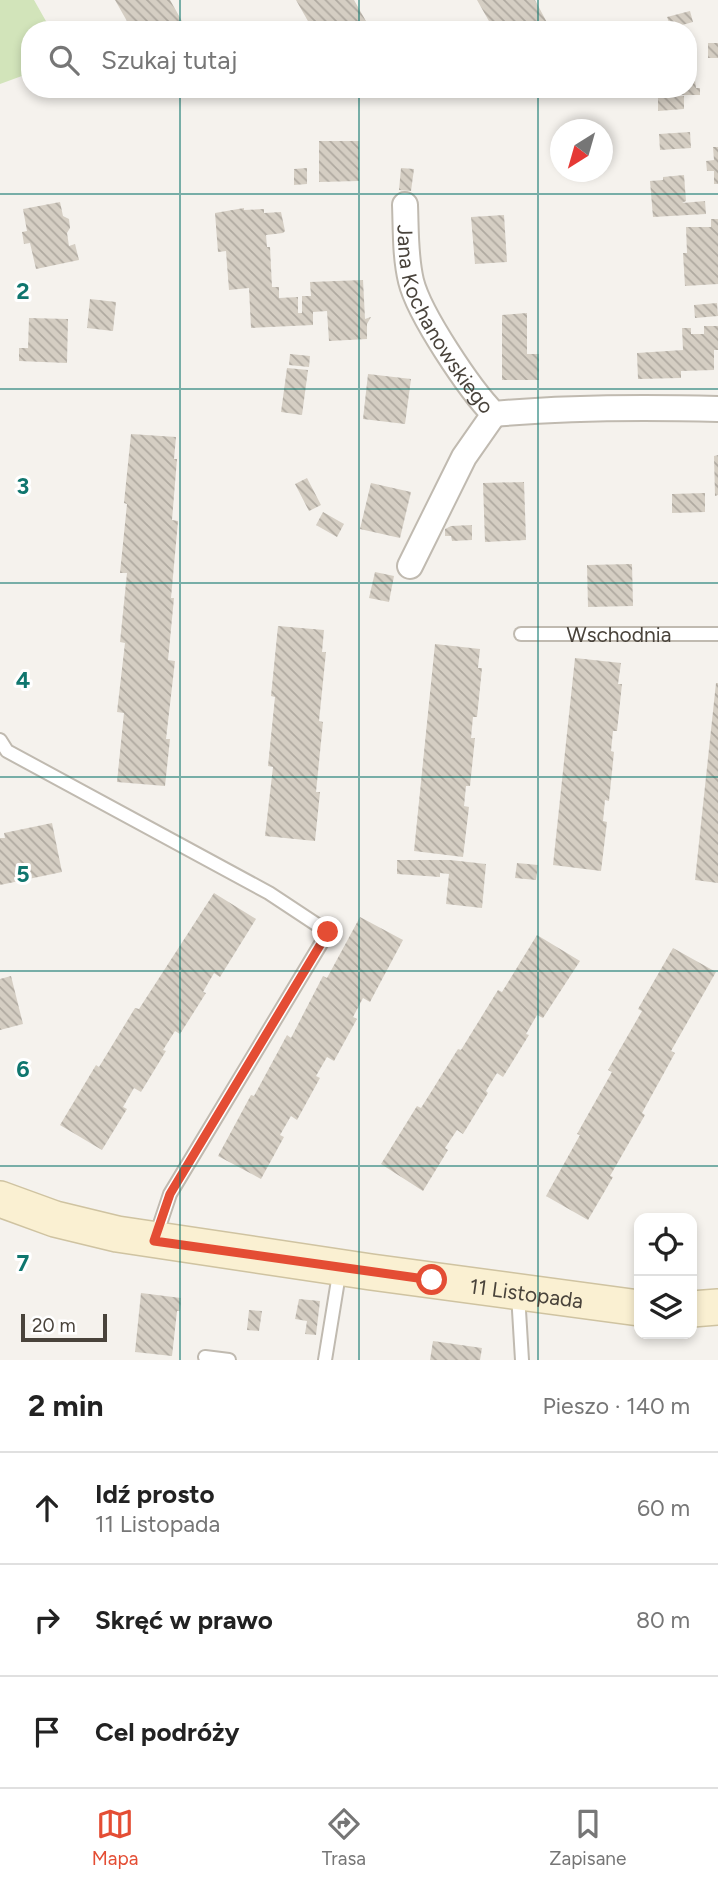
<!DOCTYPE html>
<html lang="pl">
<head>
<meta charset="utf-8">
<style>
  :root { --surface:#fff; --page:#f2f2f2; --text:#222; --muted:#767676; --line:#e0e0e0; --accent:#e44d34 }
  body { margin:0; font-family:Figtree,sans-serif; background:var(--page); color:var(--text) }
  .controls { position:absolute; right:21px; bottom:21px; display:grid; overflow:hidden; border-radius:14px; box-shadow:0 4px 10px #0003 }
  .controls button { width:63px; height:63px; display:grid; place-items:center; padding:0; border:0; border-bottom:2px solid var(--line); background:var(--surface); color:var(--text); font:35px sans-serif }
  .compass { position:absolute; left:550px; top:119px; width:63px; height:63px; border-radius:50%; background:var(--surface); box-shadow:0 4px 10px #0003; rotate:217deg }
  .scale { position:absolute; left:21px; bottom:18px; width:86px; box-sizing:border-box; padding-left:7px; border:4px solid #49433b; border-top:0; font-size:19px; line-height:24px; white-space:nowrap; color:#49433b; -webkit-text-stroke:5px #fff; paint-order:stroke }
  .stop { position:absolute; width:21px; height:21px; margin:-16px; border:5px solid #e44d34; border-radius:50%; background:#fff }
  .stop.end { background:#e44d34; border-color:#fff; box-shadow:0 2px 7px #0008 }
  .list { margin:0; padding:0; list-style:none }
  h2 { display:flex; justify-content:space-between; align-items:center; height:91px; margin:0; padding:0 28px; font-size:30px }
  h2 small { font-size:23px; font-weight:400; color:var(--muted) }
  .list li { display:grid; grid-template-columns:46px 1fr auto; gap:21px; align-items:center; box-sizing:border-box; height:112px; padding:0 28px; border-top:2px solid var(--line) }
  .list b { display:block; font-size:26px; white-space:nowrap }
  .list p { margin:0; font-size:23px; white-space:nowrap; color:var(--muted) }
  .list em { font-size:23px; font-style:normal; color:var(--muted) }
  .icon { flex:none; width:38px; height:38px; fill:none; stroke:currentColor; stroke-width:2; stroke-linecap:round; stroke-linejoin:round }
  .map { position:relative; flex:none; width:718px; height:1360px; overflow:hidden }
  .search { position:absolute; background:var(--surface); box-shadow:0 4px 10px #0003; left:21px; right:21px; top:21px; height:77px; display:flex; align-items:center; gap:18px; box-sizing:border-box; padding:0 24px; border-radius:28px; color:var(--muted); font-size:26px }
  .sheet { height:427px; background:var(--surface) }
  nav { display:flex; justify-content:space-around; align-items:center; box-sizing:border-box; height:98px; border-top:2px solid var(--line); background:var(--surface); font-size:19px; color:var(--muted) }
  nav a { display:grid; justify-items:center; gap:4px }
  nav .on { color:var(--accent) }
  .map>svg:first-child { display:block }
  .green { fill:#d2e4ba }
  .building { fill:url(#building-back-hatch) }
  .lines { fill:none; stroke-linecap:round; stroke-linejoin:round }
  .lane-casing { stroke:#c0bab0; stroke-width:16 }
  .street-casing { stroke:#c0bab0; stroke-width:28 }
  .secondary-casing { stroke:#cfc3a1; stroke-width:38 }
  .lane { stroke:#fff; stroke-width:12 }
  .street { stroke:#fff; stroke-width:24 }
  .secondary { stroke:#faf0d2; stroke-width:35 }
  .route { stroke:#e44d34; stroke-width:9 }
  .grid { fill:none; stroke:#0f766e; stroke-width:2; stroke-opacity:0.55 }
  .labels { text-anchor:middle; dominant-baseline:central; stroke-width:6; stroke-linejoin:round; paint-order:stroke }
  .street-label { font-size:21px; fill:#49433b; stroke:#fff }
  .grid-label { font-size:23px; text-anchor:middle; font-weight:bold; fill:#0f766e; stroke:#fff; stroke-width:6; stroke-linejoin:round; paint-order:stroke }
</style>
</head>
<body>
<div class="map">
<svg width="718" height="1360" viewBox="0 0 718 1360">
  <defs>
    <pattern id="building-back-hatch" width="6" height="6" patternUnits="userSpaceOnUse" patternTransform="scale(1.75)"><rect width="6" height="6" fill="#d5cec3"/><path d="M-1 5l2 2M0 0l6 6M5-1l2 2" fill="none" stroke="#afa9a0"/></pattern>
  </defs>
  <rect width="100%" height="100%" fill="#f5f2ed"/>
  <path class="green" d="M 0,0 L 34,0 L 51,30 L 30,30 L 30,73 L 0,84 Z"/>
  <path class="building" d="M 115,0 L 170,0 L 187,30 L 132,30 Z
    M 296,0 L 354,0 L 371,30 L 313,30 Z
    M 477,0 L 535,0 L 551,30 L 494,30 Z
    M 690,11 L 693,22 L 671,28 L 667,17 Z
    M 708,43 L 718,43 L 718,58 L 708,58 Z
    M 688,80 L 695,80 L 696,88 L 700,88 L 700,95 L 646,95 L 646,89 L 688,89 Z
    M 684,96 L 684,109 L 658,111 L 658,97 Z
    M 690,132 L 691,148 L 660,150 L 659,134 Z
    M 319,141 L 359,141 L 359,181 L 319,182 Z
    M 713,147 L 718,147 L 718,184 L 714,184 L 714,171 L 707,171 L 706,161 L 714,160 Z
    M 307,168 L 307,184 L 294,185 L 294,169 Z
    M 401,168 L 414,169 L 411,191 L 399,190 Z
    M 684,175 L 686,201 L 682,203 L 705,201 L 706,214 L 653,217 L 650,181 L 663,180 L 663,177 Z
    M 60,202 L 63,216 L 69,219 L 70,228 L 67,233 L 69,246 L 75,244 L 79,260 L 36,269 L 30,243 L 24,244 L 22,232 L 27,231 L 23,209 Z
    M 244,208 L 244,210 L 264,209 L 264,213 L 281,212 L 285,231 L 283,233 L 266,235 L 267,247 L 270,247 L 272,287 L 279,287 L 279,298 L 298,297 L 298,313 L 302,313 L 302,296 L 311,296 L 310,282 L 363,280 L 365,319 L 371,317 L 367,324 L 367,339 L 329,341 L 327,311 L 313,312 L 313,325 L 251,328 L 249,288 L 229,290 L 226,251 L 218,252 L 215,213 Z
    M 504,215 L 507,262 L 475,264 L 471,217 Z
    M 711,219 L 718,219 L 718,284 L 685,286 L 683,253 L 687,253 L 686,227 L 711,227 Z
    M 90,299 L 116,302 L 113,331 L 87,328 Z
    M 717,303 L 718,316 L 695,318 L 694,305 Z
    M 527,313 L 527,354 L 539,354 L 539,380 L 502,380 L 502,315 Z
    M 29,318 L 68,319 L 67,363 L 19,361 L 19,348 L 28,348 Z
    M 704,326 L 718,326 L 718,350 L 714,350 L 714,370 L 681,371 L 681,378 L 638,379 L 637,353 L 683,350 L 682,328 L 691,328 L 691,334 L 704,334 Z
    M 290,354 L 310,356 L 309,367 L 289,365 Z
    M 287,368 L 308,370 L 302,415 L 281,412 Z
    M 368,374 L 411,379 L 405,424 L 363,419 Z
    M 131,434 L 176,437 L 174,459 L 177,459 L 172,520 L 178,521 L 171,598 L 174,598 L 168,660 L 175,661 L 166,739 L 170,739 L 165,786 L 117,782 L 124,713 L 117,712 L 125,643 L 120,642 L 127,573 L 120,573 L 127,504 L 124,503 Z
    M 718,455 L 718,495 L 715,496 L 714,456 Z
    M 307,478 L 321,505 L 309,511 L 295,484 Z
    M 524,482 L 526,540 L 485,542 L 483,483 Z
    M 371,483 L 411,492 L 400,538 L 360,529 Z
    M 705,493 L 705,512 L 672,513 L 672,494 Z
    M 323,512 L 344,524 L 337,537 L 316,525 Z
    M 472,525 L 472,540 L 452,541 L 451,536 L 445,536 L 445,529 L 451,526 Z
    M 632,564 L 633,606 L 588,607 L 587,565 Z
    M 375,572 L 394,576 L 389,602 L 369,598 Z
    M 278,626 L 324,630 L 322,652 L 326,652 L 319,721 L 323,722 L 316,792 L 320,792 L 315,841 L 265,836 L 273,767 L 268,766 L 275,697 L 271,696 Z
    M 435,644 L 480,649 L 478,668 L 482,668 L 477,717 L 473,717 L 471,738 L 475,738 L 470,786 L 466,786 L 464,806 L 469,807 L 463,857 L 414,851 Z
    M 575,658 L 621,663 L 618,684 L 622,684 L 617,731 L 613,731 L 611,751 L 614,752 L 609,801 L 605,800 L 603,821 L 607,822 L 601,871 L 553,865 Z
    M 716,683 L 718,683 L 718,883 L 695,880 Z
    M 52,823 L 62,872 L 0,885 L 0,838 L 5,838 L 4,833 Z
    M 397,860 L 450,860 L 486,864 L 482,908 L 446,904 L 449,874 L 440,873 L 440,877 L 397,874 Z
    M 517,863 L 538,865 L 536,880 L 515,878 Z
    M 214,893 L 256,919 L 220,977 L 214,973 L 203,992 L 206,993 L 180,1034 L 175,1031 L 163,1050 L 166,1051 L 141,1092 L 134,1088 L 123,1107 L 127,1109 L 102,1150 L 60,1125 L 96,1065 L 99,1067 L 135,1008 L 139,1009 Z
    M 360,917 L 403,940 L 370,1002 L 363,998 L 353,1017 L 357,1019 L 334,1061 L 327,1057 L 316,1076 L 320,1078 L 297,1120 L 291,1116 L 280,1135 L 284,1137 L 261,1179 L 218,1156 L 251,1095 L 254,1096 L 287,1035 L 291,1038 L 323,976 L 327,978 Z
    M 537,935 L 580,961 L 543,1018 L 537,1015 L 526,1034 L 529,1035 L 503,1077 L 497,1073 L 486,1091 L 488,1093 L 463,1134 L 457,1130 L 445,1148 L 448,1150 L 423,1191 L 381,1164 L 417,1106 L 421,1108 L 458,1049 L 461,1050 L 498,990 L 502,992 Z
    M 673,948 L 716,972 L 671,1051 L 675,1053 L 642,1113 L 645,1115 L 610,1176 L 613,1177 L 588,1220 L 546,1196 L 580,1135 L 577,1134 L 612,1072 L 608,1070 L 642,1011 L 638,1009 Z
    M 11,976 L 23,1024 L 0,1030 L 0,979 Z
    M 141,1293 L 181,1298 L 180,1311 L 177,1311 L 172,1356 L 135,1352 Z
    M 299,1299 L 320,1301 L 316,1335 L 305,1334 L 307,1321 L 295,1319 Z
    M 249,1310 L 262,1311 L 259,1331 L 247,1330 Z
    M 433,1341 L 482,1348 L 480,1360 L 430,1360 Z"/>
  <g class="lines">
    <defs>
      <g id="lane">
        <path id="s1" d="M 521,634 L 718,634"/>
        <path d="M 0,740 L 7,751 L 269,893 L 328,932 L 170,1194 L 155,1239"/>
        <path d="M 518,1294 L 522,1360"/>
        <path d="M 205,1357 L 229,1360"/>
        <path d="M 325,1360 L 340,1268"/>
      </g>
      <g id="street">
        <path id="s2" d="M 405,205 C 406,229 405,256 411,281 C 419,314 470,390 494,414 C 569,407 643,407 718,409"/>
        <path d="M 410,566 L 464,457 L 494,414"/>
      </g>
      <g id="secondary">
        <path id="s3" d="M 0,1199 L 55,1219 L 117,1234 L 371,1272 L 639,1308"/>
        <path d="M 692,1309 L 718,1307"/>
      </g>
    </defs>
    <use href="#lane" class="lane-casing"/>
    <use href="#street" class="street-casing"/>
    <use href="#secondary" class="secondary-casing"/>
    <use href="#lane" class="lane"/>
    <use href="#street" class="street"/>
    <use href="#secondary" class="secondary"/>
  </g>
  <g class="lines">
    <path class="route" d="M 328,932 L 170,1194 L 154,1241 L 432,1280"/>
  </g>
  <path class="grid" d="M 180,0 L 180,30M 359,0 L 359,30M 538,0 L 538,30M 180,89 L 180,1360M 359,89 L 359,1360M 538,89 L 538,1360M 0,194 L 718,194M 0,389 L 718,389M 0,583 L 718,583M 0,777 L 718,777M 0,971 L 718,971M 0,1166 L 718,1166"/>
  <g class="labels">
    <g class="street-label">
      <text stroke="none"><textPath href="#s2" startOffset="124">Jana Kochanowskiego</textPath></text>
      <text stroke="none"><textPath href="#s1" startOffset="98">Wschodnia</textPath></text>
      <text stroke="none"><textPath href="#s3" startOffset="536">11 Listopada</textPath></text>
    </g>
  </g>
  <g class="grid-label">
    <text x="23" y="299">2</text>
    <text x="23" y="494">3</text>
    <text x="23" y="688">4</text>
    <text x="23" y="882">5</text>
    <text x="23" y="1077">6</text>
    <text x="23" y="1271">7</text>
  </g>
</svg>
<div class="controls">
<button><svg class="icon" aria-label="locate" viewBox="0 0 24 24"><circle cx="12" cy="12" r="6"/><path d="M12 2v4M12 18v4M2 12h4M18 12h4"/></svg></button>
<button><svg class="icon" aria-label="layers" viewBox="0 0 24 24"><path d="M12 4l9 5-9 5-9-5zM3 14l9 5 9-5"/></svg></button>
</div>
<svg class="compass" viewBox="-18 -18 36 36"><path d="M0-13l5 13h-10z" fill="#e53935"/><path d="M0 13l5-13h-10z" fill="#767676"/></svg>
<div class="scale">20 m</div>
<div class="stop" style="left:432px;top:1280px"></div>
<div class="stop end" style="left:328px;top:932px"></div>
<div class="search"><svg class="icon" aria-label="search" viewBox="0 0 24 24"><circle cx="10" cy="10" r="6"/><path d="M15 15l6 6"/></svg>Szukaj tutaj</div>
</div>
<section class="sheet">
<h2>2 min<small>Pieszo · 140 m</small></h2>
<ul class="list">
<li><svg class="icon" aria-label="ahead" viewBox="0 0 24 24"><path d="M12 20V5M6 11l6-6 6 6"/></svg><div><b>Idź prosto</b><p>11 Listopada</p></div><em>60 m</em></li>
<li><svg class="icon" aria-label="right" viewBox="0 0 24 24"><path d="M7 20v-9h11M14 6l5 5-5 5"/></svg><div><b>Skręć w prawo</b></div><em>80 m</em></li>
<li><svg class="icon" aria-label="arrive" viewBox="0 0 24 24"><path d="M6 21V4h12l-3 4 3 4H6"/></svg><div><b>Cel podróży</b></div></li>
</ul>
</section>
<nav>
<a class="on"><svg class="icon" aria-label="map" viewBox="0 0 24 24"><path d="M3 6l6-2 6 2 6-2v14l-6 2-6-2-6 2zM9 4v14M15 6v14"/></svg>Mapa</a>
<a><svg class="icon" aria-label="directions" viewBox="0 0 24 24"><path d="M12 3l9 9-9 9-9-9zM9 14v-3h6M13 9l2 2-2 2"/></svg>Trasa</a>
<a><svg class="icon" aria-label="saved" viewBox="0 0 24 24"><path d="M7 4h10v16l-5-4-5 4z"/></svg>Zapisane</a>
</nav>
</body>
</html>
